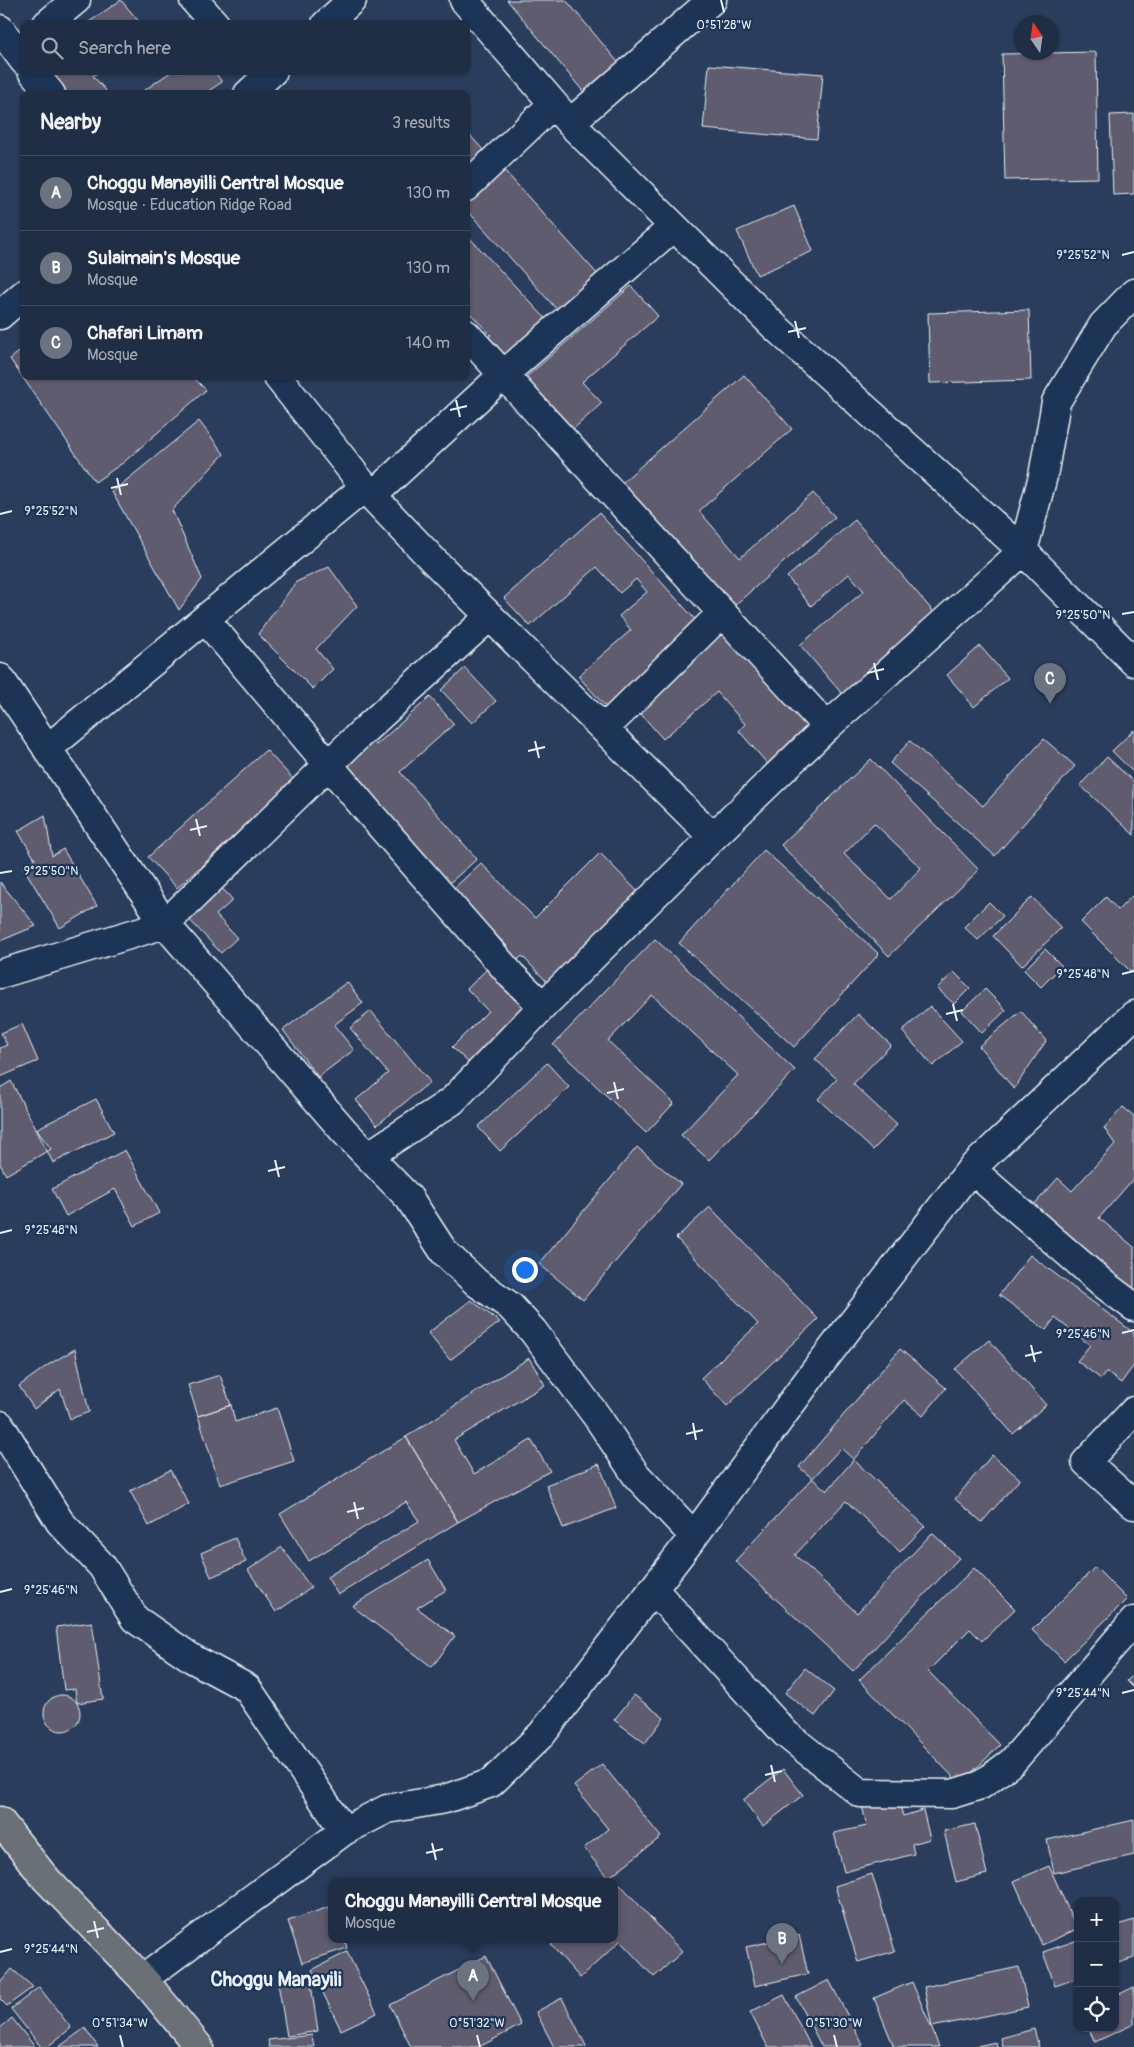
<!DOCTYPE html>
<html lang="en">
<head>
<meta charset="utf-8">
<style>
  :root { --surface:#202e45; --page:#28364c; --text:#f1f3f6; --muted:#a2a8b3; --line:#3d4a5e; --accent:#ff9aa2 }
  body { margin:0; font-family:Pangolin,sans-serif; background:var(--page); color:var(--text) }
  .controls { position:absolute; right:15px; bottom:15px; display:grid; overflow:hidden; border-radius:10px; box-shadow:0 1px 4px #0004 }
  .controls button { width:45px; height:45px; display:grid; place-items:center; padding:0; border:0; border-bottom:1px solid var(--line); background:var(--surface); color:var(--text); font:25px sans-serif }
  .compass { position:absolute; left:1014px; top:15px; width:45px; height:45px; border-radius:50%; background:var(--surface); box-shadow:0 1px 4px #0004; rotate:347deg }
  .you { position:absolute; left:524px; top:1269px; width:18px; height:18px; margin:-12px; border:4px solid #fff; border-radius:50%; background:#1a73e8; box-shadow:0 0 0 8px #1a73e833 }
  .badge { display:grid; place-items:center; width:32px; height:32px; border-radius:50%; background:var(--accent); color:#fff; font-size:16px; font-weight:700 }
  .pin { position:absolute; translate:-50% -41px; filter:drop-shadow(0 1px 2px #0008) }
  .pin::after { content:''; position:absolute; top:26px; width:18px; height:15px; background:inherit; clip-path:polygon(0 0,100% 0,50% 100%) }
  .popup { position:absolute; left:328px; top:1878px; width:290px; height:65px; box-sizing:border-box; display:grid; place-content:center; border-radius:10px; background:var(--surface); filter:drop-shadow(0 1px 4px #0005); font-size:16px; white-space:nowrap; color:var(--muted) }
  .popup b { font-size:19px; color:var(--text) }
  .popup::after { content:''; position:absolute; left:50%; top:100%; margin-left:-10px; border:10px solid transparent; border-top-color:var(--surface) }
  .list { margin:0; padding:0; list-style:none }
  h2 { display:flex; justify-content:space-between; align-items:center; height:65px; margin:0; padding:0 20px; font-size:21px }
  h2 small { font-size:16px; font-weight:400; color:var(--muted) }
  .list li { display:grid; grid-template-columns:32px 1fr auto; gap:15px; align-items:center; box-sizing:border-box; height:75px; padding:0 20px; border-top:1px solid var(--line) }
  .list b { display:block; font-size:19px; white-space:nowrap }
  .list p { margin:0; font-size:16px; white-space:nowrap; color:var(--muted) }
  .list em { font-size:16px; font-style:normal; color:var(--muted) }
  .icon { flex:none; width:28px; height:28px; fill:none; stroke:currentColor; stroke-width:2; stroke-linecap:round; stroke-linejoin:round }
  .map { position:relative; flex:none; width:1134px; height:2047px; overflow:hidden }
  .search { position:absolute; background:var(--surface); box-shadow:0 1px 4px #0004; left:20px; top:20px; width:450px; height:55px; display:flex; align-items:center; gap:12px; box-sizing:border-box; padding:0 18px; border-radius:10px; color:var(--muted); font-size:19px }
  .panel { position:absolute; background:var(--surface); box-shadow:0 1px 4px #0004; left:20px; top:90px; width:450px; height:290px; border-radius:10px }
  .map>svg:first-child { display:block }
  .building { fill:#605b6f; stroke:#e8f1f8; fill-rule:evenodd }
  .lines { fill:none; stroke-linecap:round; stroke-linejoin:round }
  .minor-casing { stroke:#e8f1f8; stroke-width:31 }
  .major-casing { stroke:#e8f1f8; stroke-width:31 }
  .minor { stroke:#1d3557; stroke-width:28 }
  .major { stroke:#6b6f75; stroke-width:28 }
  .ticks { fill:none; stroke:#e8f1f8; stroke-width:2 }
  .labels { text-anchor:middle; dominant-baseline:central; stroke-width:4.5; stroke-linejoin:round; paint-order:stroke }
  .district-label { font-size:20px; font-weight:bold; fill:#e8f1f8; stroke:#1d3557 }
  .ticks-label { font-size:12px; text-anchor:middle; fill:#e8f1f8; stroke:#1d3557; stroke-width:4.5; stroke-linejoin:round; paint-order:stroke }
</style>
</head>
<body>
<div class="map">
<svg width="1134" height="2047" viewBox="0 0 1134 2047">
  <rect width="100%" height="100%" fill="#2a3d5c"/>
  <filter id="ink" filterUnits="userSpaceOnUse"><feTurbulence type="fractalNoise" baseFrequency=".02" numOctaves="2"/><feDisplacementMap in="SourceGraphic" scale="10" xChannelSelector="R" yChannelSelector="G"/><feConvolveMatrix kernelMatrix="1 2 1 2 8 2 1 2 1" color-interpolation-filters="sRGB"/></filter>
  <g filter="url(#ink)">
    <path class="building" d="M 121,0 L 141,24 L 86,24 Z
      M 507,0 L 566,0 L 622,67 L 587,96 Z
      M 1096,52 L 1098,178 L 1005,180 L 1002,54 Z
      M 709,65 L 823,74 L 817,139 L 703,129 Z
      M 49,71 L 100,71 L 93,76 L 109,94 L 66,94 Z
      M 172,71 L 214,71 L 222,82 L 204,94 L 139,94 Z
      M 1134,114 L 1134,194 L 1113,195 L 1110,115 Z
      M 466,131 L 485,152 L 466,167 Z
      M 504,170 L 601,278 L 560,313 L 466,209 L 466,204 Z
      M 794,206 L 813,251 L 757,275 L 737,231 Z
      M 466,234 L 547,320 L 501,363 L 483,343 L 491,335 L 466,309 Z
      M 631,286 L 658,316 L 582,382 L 602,403 L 570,432 L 524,379 Z
      M 1029,310 L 1031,380 L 930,383 L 928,313 Z
      M 24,348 L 24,376 L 192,376 L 206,390 L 124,462 L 95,482 L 10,359 Z
      M 744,375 L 792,429 L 699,511 L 740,558 L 813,493 L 835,517 L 727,612 L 616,488 Z
      M 199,421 L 224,454 L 172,510 L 202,579 L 179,610 L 112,492 Z
      M 599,513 L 701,626 L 607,708 L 578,676 L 631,630 L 619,616 L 647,592 L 636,579 L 620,593 L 597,567 L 530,626 L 504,598 Z
      M 855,520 L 937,616 L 843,695 L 800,645 L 864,591 L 849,574 L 811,606 L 787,577 Z
      M 329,567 L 357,606 L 316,649 L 333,669 L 313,689 L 258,634 L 296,582 Z
      M 722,628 L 815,731 L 772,769 L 739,731 L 745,724 L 717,692 L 663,739 L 634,706 Z
      M 980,646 L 1008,678 L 974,707 L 947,675 Z
      M 465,668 L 496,701 L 472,723 L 441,690 Z
      M 430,697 L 454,724 L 400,772 L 477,859 L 446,886 L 339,767 L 371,739 L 376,745 Z
      M 1134,730 L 1134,771 L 1133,772 L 1112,751 Z
      M 1044,739 L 1075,766 L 995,856 L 890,763 L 910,741 L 983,806 Z
      M 266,750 L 295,781 L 177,888 L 148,857 Z
      M 1107,757 L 1134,782 L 1134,835 L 1080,785 Z
      M 871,759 L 979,870 L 889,956 L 781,845 ZM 874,823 L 921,868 L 891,899 L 844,854 Z
      M 45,815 L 52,856 L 63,849 L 97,906 L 60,928 L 23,867 L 35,859 L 18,831 Z
      M 764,850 L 879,954 L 794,1047 L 679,943 Z
      M 600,853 L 642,896 L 550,985 L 522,956 L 513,965 L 502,954 L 509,948 L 452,890 L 481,863 L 535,918 Z
      M 0,882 L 36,926 L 0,941 Z
      M 218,884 L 233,900 L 216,915 L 237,938 L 221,953 L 185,915 Z
      M 1134,894 L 1134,969 L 1131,972 L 1081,922 L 1106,897 L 1118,910 Z
      M 1032,897 L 1061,928 L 1022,966 L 993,936 Z
      M 989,902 L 1003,916 L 978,940 L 964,927 Z
      M 655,939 L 795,1070 L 709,1160 L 681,1135 L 738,1075 L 652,995 L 608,1041 L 674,1103 L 646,1133 L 553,1045 Z
      M 1045,949 L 1062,966 L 1041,987 L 1024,970 Z
      M 487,969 L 526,1007 L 470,1064 L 452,1047 L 488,1011 L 467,989 Z
      M 954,972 L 970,988 L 954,1004 L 937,988 Z
      M 347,982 L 363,1003 L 334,1025 L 354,1050 L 318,1077 L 283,1030 Z
      M 985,989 L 1006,1010 L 982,1033 L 962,1011 Z
      M 930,1006 L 962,1041 L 933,1066 L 902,1031 Z
      M 371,1011 L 430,1082 L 377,1125 L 356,1100 L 388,1073 L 350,1028 Z
      M 1021,1011 L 1046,1041 L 1014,1089 L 979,1046 Z
      M 858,1014 L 891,1045 L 853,1084 L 897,1125 L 873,1150 L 818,1099 L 837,1079 L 815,1059 Z
      M 22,1024 L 38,1061 L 0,1077 L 0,1048 L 7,1045 L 1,1033 Z
      M 547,1063 L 569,1087 L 500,1151 L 478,1127 Z
      M 11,1081 L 36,1129 L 51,1149 L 6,1175 L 0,1164 L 0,1088 Z
      M 96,1099 L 114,1132 L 53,1163 L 36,1129 Z
      M 1123,1107 L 1134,1116 L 1134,1178 L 1099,1218 L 1134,1247 L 1134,1297 L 1031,1208 L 1058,1178 L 1072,1191 L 1115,1144 L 1104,1128 Z
      M 637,1147 L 681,1184 L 583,1300 L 539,1264 Z
      M 125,1150 L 159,1213 L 135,1226 L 115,1189 L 66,1216 L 52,1189 Z
      M 710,1207 L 818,1319 L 727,1406 L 701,1378 L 758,1324 L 676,1238 Z
      M 1030,1255 L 1134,1333 L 1134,1365 L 1121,1383 L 1106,1372 L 1101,1379 L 1077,1361 L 1090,1345 L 1055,1318 L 1046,1330 L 999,1295 Z
      M 471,1300 L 500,1322 L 450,1360 L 428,1333 Z
      M 989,1340 L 1046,1405 L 1013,1434 L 955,1369 Z
      M 75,1349 L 89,1412 L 70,1419 L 60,1389 L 34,1409 L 19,1386 L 48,1365 Z
      M 900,1349 L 946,1388 L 923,1416 L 904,1400 L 827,1491 L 799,1467 Z
      M 529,1358 L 545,1385 L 454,1440 L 474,1474 L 531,1440 L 550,1471 L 458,1522 L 406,1437 Z
      M 220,1375 L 231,1405 L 198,1416 L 188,1385 Z
      M 231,1405 L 235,1422 L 277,1408 L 294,1461 L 220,1485 L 198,1416 Z
      M 406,1437 L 458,1522 L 338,1595 L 327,1577 L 419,1521 L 406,1502 L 309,1561 L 280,1514 Z
      M 841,1448 L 925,1526 L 900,1552 L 846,1501 L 795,1555 L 857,1613 L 932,1533 L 959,1558 L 853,1671 L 735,1561 Z
      M 992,1455 L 1020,1479 L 982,1522 L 955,1499 Z
      M 599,1464 L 616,1508 L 563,1528 L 546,1485 Z
      M 170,1470 L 189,1504 L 149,1526 L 130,1491 Z
      M 235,1538 L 246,1562 L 211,1577 L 201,1553 Z
      M 282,1547 L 311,1588 L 276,1612 L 248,1570 Z
      M 428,1560 L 446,1590 L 417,1608 L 455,1636 L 432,1667 L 352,1606 Z
      M 1095,1567 L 1127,1599 L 1064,1661 L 1032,1630 Z
      M 974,1568 L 1015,1609 L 982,1641 L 970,1629 L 928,1671 L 1000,1745 L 960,1784 L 859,1680 Z
      M 92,1622 L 103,1699 L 77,1703 L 75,1689 L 64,1690 L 56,1627 Z
      M 805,1668 L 834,1691 L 815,1716 L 785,1693 Z
      M 1134,1674 L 1134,1688 L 1127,1681 Z
      M 634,1695 L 664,1718 L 645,1743 L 614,1720 Z
      M44 1713a18 18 0 1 1 36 0a18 18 0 1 1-36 0Z
      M 602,1764 L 661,1837 L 608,1878 L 584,1848 L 608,1829 L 574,1786 Z
      M 783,1769 L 803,1795 L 763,1826 L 743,1800 Z
      M 898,1797 L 903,1816 L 923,1810 L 930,1839 L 912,1844 L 914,1854 L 844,1872 L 834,1833 L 867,1826 L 862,1806 Z
      M 1134,1820 L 1134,1855 L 1054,1873 L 1047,1840 Z
      M 975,1824 L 987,1874 L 956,1882 L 944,1831 Z
      M 1049,1866 L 1077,1929 L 1042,1945 L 1014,1881 Z
      M 872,1874 L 895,1951 L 858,1962 L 835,1886 Z
      M 620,1884 L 682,1952 L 654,1977 L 620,1941 L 580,1978 L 551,1945 L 557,1940 L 614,1940 L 614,1888 Z
      M 332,1906 L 332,1940 L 345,1940 L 347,1948 L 302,1963 L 288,1921 Z
      M 1134,1920 L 1134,1958 L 1115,1964 L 1115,1926 Z
      M 799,1935 L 808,1974 L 755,1986 L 746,1947 Z
      M 1078,1940 L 1078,1978 L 1055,1986 L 1043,1952 Z
      M 347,1952 L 377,2013 L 341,2030 L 312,1970 Z
      M 486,1956 L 521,2025 L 479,2047 L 411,2047 L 390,2005 Z
      M 1019,1967 L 1028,2007 L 932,2027 L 924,1987 Z
      M 12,1969 L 33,1987 L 7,2006 L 0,1999 L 0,1983 Z
      M 310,1978 L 318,2031 L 287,2036 L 278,1983 Z
      M 829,1980 L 863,2045 L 859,2047 L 822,2047 L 796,1997 Z
      M 912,1982 L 932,2029 L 939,2047 L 894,2047 L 874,1998 Z
      M 39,1987 L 71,2028 L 47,2047 L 41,2047 L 11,2009 Z
      M 1134,1987 L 1134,2024 L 1095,2042 L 1088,2028 L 1115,2028 L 1115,1996 Z
      M 784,1995 L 811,2047 L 768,2047 L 750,2012 Z
      M 562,1998 L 586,2046 L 584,2047 L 554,2047 L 536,2012 Z
      M 12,2018 L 35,2047 L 0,2047 L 0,2028 Z
      M 85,2028 L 98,2047 L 59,2047 Z
      M 1034,2029 L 1039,2047 L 1003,2047 L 1001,2038 Z
      M 312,2035 L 314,2047 L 269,2047 L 268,2040 Z
      M 996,2042 L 997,2047 L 972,2047 Z"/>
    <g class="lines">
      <defs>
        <path id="minor" d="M 194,0 L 215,24
          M 464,0 L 570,123 L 774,326 L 1023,551 L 1134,662
          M 47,24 L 76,0
          M 326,24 L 352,0
          M 0,29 L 24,61
          M 32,71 L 51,94
          M 248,94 L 273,71
          M 570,123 L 712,0
          M 466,187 L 553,104
          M 0,315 L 24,294
          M 466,334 L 827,727
          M 277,376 L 372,496 L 433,560 L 713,837
          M 372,496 L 503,375 L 673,227
          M 205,619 L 371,815 L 512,976 L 543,1006
          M 0,678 L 165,924 L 344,1131 L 368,1156 L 452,1101 L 543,1006 L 713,837 L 827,727 L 1023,551 L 1043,476 L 1056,402 L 1103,325 L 1134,293
          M 604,729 L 722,613
          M 47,749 L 365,487
          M 0,974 L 165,924 L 359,735 L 490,616
          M 368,1156 L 409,1198 L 444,1252 L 477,1283 L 510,1306 L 533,1331 L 598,1418 L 636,1475 L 694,1536
          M 971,1169 L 1106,1286 L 1134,1307
          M 1134,1411 L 1086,1462 L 1134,1505
          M 0,1425 L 60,1522 L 102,1566 L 135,1619 L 193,1659 L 247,1688 L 344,1831
          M 653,1589 L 786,1734 L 860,1793 L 952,1794 L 981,1785 L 1012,1762 L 1134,1621
          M 143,1979 L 344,1831 L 387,1809 L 445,1799 L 491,1783 L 542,1734 L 694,1536 L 812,1375 L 971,1169 L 1134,1015"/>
        <path id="major" d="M 0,1821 L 46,1879 L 143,1979 L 199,2047"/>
      </defs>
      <use href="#minor" class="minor-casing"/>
      <use href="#major" class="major-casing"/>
      <use href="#minor" class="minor"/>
      <use href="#major" class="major"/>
    </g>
  </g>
  <path class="ticks" d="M 721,0 L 724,12M 1122,255 L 1134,252M 795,321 L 799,338M 788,332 L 806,328M 456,400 L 460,417M 450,410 L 467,406M 117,478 L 121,495M 111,488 L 128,484M 0,514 L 12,511M 1122,614 L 1134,612M 874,663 L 878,680M 867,673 L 884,669M 535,741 L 539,758M 528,751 L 545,747M 196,819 L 200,836M 190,830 L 207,826M 0,873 L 12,871M 1122,974 L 1134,971M 953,1004 L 957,1021M 946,1014 L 963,1010M 614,1082 L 618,1099M 607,1093 L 624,1089M 275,1160 L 279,1177M 268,1171 L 285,1167M 0,1233 L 12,1230M 1122,1333 L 1134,1330M 1031,1345 L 1035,1362M 1025,1356 L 1042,1352M 693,1423 L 696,1440M 686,1434 L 703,1430M 354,1502 L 358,1519M 347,1512 L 364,1508M 0,1592 L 12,1589M 1122,1693 L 1134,1690M 771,1765 L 775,1782M 765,1775 L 782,1771M 432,1843 L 436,1860M 426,1853 L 443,1849M 94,1921 L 98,1938M 87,1932 L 104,1928M 0,1952 L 12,1949M 120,2035 L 123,2047M 477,2035 L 480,2047M 834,2035 L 837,2047"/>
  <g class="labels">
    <g class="district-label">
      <text x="276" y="1979">Choggu Manayili</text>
    </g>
  </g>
  <g class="ticks-label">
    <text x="724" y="29">0°51'28"W</text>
    <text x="1083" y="259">9°25'52"N</text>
    <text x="51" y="515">9°25'52"N</text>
    <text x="1083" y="619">9°25'50"N</text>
    <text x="51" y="875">9°25'50"N</text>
    <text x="1083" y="978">9°25'48"N</text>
    <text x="51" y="1234">9°25'48"N</text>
    <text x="1083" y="1338">9°25'46"N</text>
    <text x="51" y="1594">9°25'46"N</text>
    <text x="1083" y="1697">9°25'44"N</text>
    <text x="51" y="1953">9°25'44"N</text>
    <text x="120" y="2027">0°51'34"W</text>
    <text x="477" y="2027">0°51'32"W</text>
    <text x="834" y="2027">0°51'30"W</text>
  </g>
</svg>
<div class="controls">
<button>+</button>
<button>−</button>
<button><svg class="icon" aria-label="locate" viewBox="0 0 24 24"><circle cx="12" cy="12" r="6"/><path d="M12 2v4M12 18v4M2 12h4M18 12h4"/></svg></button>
</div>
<svg class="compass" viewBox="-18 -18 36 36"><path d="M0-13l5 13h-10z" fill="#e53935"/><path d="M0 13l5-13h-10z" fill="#a2a8b3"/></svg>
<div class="you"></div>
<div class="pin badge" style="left:473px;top:2001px;background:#6b7280">A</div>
<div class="popup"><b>Choggu Manayilli Central Mosque</b>Mosque</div>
<div class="pin badge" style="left:782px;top:1964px;background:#6b7280">B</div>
<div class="pin badge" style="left:1050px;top:704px;background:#6b7280">C</div>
<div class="search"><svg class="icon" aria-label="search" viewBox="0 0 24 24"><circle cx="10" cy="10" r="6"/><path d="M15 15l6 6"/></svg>Search here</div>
<section class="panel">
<h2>Nearby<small>3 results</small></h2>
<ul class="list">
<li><span class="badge" style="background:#6b7280">A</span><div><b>Choggu Manayilli Central Mosque</b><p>Mosque · Education Ridge Road</p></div><em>130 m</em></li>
<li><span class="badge" style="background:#6b7280">B</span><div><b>Sulaimain's Mosque</b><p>Mosque</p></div><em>130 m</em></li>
<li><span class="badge" style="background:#6b7280">C</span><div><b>Chafari Limam</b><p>Mosque</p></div><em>140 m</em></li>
</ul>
</section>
</div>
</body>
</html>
